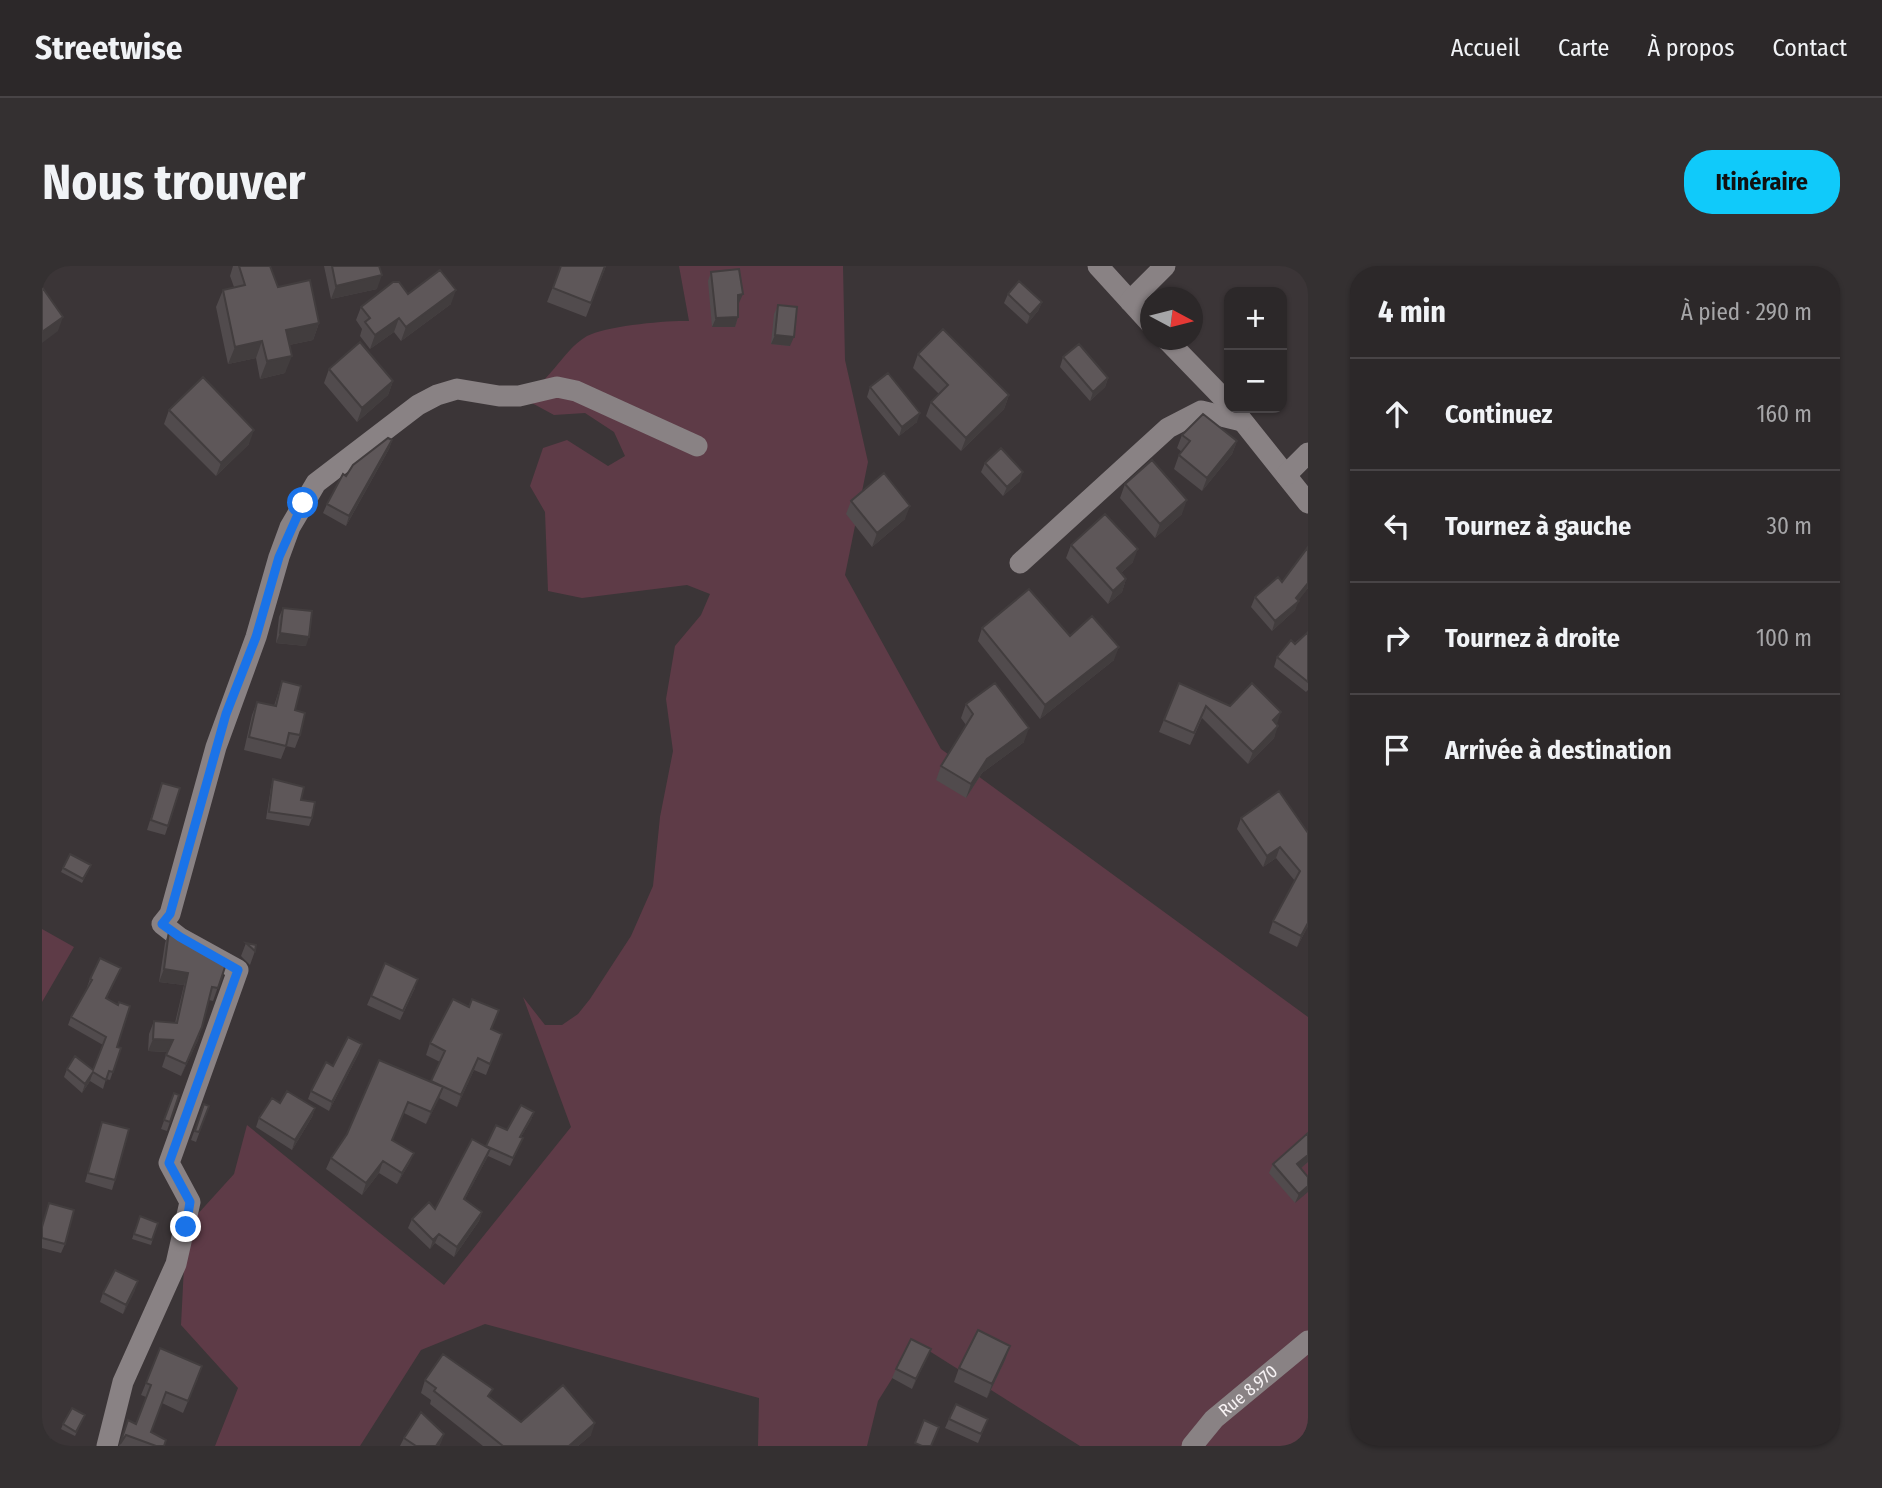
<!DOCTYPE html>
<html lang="fr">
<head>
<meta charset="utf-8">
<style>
  :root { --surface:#2c2829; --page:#343031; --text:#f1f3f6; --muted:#a6a6a8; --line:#484446; --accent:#10cafa }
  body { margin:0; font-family:"Fira Sans Condensed",sans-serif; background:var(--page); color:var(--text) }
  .controls { position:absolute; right:21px; top:21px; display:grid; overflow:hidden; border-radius:14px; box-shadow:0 2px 5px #0004 }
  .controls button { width:63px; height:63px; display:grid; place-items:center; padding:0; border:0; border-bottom:2px solid var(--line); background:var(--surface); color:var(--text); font:35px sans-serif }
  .compass { position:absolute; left:1098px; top:21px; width:63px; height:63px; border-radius:50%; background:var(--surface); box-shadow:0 2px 5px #0004; rotate:97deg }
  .stop { position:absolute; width:21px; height:21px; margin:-16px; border:5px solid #1a73e8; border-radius:50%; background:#fff }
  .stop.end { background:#1a73e8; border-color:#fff; box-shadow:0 2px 7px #0008 }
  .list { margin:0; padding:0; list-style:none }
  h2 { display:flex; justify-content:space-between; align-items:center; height:91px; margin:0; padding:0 28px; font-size:30px }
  h2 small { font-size:23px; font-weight:400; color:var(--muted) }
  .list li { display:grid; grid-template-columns:46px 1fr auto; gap:21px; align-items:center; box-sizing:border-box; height:112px; padding:0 28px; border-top:2px solid var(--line) }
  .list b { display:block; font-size:26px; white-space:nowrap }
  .list em { font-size:23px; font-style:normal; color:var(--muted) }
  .icon { flex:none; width:38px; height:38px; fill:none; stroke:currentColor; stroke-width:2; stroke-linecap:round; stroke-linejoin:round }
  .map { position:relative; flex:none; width:1266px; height:1180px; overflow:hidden; border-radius:28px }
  header { display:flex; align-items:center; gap:42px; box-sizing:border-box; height:98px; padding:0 35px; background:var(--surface); border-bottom:2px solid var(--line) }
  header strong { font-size:33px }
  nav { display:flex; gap:38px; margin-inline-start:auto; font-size:24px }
  .intro { display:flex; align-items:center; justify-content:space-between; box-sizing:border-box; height:168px; padding:0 42px }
  h1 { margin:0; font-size:49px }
  .button { padding:18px 32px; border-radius:28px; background:var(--accent); color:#111; font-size:24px; font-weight:700 }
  main { display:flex; gap:42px; padding:0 42px }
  aside { flex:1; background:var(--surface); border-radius:28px; box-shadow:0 2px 5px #0004 }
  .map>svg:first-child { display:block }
  .green { fill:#5e3b47 }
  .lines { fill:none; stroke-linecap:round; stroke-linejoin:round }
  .street { stroke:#898284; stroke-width:21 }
  .secondary { stroke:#6b909e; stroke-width:21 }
  .wall { fill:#514b4d }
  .shaded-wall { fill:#423d3e }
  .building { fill:#5e5759; stroke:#423d3e; stroke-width:2 }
  .route { stroke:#1a73e8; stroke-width:9 }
  .labels { text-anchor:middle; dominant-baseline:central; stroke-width:5; stroke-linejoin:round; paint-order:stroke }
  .street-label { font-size:18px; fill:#f7f2f4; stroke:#3b3537 }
</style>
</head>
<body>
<header>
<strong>Streetwise</strong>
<nav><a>Accueil</a><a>Carte</a><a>À propos</a><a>Contact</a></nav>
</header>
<div class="intro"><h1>Nous trouver</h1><a class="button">Itinéraire</a></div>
<main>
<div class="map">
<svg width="1266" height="1180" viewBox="0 0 1266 1180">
  <rect width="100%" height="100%" fill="#3b3537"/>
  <path class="green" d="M 637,0 L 801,0 L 803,94 L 826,196 L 803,309 L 899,483 L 1266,751 L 1266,1180 L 1038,1180 L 873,1076 L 836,1135 L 825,1180 L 716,1180 L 717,1132 L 443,1058 L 379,1084 L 318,1180 L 173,1180 L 196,1122 L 139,1059 L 144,961 L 192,908 L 205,859 L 402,1019 L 529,861 L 481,731 L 503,759 L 520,759 L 536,748 L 548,733 L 589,670 L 611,620 L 618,551 L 631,485 L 624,433 L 633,380 L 659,349 L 668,328 L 645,319 L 540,332 L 506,325 L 503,246 L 488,220 L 501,182 L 525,174 L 566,200 L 583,190 L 572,166 L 543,147 L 512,149 L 477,130 C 508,120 518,86 545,70 C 564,60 625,54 647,55 Z
    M 0,663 L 32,681 L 0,736 Z"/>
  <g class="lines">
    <g class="street">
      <path d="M 1056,0 L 1108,57"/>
      <path d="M 1088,35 L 1123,0"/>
      <path d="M 1125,74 L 1187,138"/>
      <path d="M 1191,143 L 1266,237"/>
      <path d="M 1244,209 L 1266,187"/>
      <path d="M 978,297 L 1126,162 L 1159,145 L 1200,155"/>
      <path d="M 65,1180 L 81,1116 L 134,998 L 148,936 L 127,897 L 196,704 L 138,672 L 120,658 L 128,648 L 174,481 L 214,371 L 237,291 L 248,261 L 274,217 L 376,139 L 395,129 L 415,123 L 457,130 L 477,130 L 515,121 L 534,125 L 655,180"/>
      <path id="s1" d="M 1150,1180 L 1172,1153 L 1266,1075"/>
    </g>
    <path class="secondary" d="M 0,1179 L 1,1180"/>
  </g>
  <path class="wall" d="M 191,0 L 228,0 L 236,21 L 277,57 L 271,74 L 247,79 L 243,107 L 218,113 L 214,92 L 186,98 L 174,41 L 181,24 L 192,21 L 188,10 Z
    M 282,0 L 337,0 L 335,23 L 289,33 Z
    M 519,0 L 564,0 L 544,51 L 505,36 Z
    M 669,6 L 697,37 L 696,37 L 696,51 L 693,61 L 670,61 L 666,15 Z
    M 366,28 L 409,38 L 359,75 L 352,66 L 328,83 L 318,70 L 320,63 L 314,54 L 319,41 Z
    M 966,28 L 1000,36 L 996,45 L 985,58 L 962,37 Z
    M 736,39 L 748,80 L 729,78 L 732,48 Z
    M 876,88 L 967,129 L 962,143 L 919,185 L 884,150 L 889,136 L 897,128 L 871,102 Z
    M 1021,91 L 1066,112 L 1063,121 L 1048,135 L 1018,101 Z
    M 287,103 L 351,115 L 346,129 L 315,156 L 282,117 Z
    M 828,121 L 875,156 L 857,170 L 825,131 Z
    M 127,144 L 207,178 L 174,210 L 122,158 Z
    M 1140,169 L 1195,175 L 1190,188 L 1160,225 L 1132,203 L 1137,189 L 1140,186 L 1135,182 Z
    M 350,174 L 347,183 L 304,260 L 281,247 L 285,238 L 304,210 Z
    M 943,197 L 978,215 L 961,230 L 939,206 Z
    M 1083,218 L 1140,248 L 1113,272 L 1078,232 Z
    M 809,235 L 863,253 L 830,281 L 804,248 Z
    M 1029,279 L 1091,296 L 1079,307 L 1084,313 L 1080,326 L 1066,338 L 1024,292 Z
    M 1266,281 L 1266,322 L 1256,334 L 1253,344 L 1230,365 L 1209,341 L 1213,331 L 1240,316 Z
    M 241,342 L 264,380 L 234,377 L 237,351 Z
    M 940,362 L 1028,370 L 1072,394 L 998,453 L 936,375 Z
    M 1266,366 L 1266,424 L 1264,426 L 1232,401 L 1235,391 Z
    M 240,415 L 253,444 L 258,469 L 253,482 L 244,480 L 239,493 L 202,484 L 210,449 L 215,436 L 232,440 Z
    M 1137,417 L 1188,440 L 1235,458 L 1232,472 L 1206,498 L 1160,452 L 1148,479 L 1117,466 Z
    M 924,438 L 982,476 L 940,507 L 924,532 L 894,514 L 899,500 L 924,459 L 919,452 Z
    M 231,513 L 259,534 L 270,552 L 267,560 L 224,553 L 229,521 Z
    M 117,526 L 126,560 L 123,569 L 105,564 Z
    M 1199,552 L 1266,567 L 1266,660 L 1255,681 L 1227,667 L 1231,655 L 1253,615 L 1234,592 L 1221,601 L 1195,563 Z
    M 49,599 L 40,617 L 19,606 L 21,602 Z
    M 127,665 L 184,698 L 171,735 L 167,734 L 156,774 L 139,810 L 120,801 L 125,786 L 106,785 L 107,768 L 112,755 L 133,757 L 142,719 L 117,716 L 123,677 Z
    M 204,677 L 213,685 L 208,699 L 199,690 Z
    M 79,702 L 65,732 L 76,739 L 75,781 L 79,782 L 68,814 L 64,813 L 61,823 L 48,815 L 40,827 L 22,811 L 25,803 L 51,804 L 61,779 L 26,759 L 29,751 L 46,722 L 45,721 L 48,713 Z
    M 373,722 L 358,754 L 325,739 L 329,730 Z
    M 449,764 L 460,768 L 444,809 L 432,804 L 415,841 L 397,832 L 384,858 L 362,847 L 350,874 L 372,887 L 367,898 L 355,918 L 337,907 L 320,929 L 284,903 L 289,892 L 389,816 L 398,796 L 384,789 L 388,777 Z
    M 320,778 L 317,787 L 287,845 L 266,833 L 269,825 L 291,800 Z
    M 132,827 L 137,829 L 125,865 L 119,863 Z
    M 238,837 L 273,842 L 270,851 L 250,884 L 214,861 L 217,852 Z
    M 162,838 L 167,840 L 154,876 L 149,874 Z
    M 492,846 L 489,854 L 479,871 L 478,879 L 468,900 L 446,890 L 423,933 L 440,946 L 437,955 L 412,991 L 393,977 L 388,983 L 366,962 L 370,953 L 393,943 L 444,881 L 454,859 L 465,864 Z
    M 60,856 L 73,914 L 70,924 L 43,916 Z
    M 1266,867 L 1266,896 L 1259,902 L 1266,911 L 1253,937 L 1227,907 L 1231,898 Z
    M 7,937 L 23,978 L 19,987 L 0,982 L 0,959 Z
    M 98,950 L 116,957 L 109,979 L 90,973 Z
    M 93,1024 L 81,1048 L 58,1036 L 61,1027 Z
    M 889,1083 L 870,1123 L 850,1112 L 854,1103 Z
    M 963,1094 L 945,1132 L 912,1116 L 917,1102 Z
    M 156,1112 L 141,1147 L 120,1137 L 109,1166 L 122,1180 L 77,1180 L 86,1154 L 94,1158 L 104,1131 L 99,1129 L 104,1117 Z
    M 383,1114 L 448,1132 L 479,1156 L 549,1169 L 536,1180 L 441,1180 L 388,1138 L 389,1134 L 379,1127 Z
    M 43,1149 L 33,1170 L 19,1163 L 21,1158 Z
    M 907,1153 L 946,1153 L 936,1177 L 903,1162 Z
    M 402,1168 L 397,1180 L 358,1180 L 362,1172 Z"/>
  <path class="shaded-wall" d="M 340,9 L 335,23 L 289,33 L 294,20 Z
    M 414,24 L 409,38 L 359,75 L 364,61 Z
    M 701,28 L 697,37 L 692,38 L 696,29 Z
    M 1000,36 L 996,45 L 985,58 L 988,49 Z
    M 21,51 L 16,65 L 0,77 L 0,66 Z
    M 696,51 L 693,61 L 670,61 L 674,52 Z
    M 357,52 L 352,66 L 328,83 L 333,69 Z
    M 277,57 L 271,74 L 238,81 L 244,64 Z
    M 733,69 L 752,71 L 748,80 L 729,78 Z
    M 220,75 L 214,92 L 186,98 L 193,81 Z
    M 250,90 L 243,107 L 218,113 L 225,95 Z
    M 1066,112 L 1063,121 L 1048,135 L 1051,126 Z
    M 351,115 L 346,129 L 315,156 L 320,142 Z
    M 967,129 L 962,143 L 919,185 L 924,172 Z
    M 878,147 L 875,156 L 857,170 L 860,161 Z
    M 212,164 L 207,178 L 174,210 L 179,197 Z
    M 350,174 L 347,183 L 304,260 L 307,250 Z
    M 1195,175 L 1190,188 L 1160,225 L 1165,212 Z
    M 981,206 L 978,215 L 961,230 L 965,221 Z
    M 1145,234 L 1140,248 L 1113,272 L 1118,258 Z
    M 868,240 L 863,253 L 830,281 L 835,267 Z
    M 1096,283 L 1091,296 L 1070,315 L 1075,302 Z
    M 1084,313 L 1080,326 L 1066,338 L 1071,325 Z
    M 1266,317 L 1266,322 L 1254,338 L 1257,335 L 1253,344 L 1230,365 L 1233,355 Z
    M 238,367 L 267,371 L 264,380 L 234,377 Z
    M 1077,381 L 1072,394 L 998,453 L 1003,439 Z
    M 1239,446 L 1235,458 L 1231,454 Z
    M 1236,460 L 1232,472 L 1206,498 L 1211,486 Z
    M 987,462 L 982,476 L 940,507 L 924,532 L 929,518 L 945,493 Z
    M 1238,581 L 1234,592 L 1221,601 L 1225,590 Z
    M 1266,657 L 1266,660 L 1255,681 L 1259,670 Z
    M 122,703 L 146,707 L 142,719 L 117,716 Z
    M 160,761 L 156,774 L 139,810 L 144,798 Z
    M 111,773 L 131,774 L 126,786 L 106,785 Z
    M 320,778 L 317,787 L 287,845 L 290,836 Z
    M 436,792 L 432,804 L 415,841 L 419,829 Z
    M 51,806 L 48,815 L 40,827 L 43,818 Z
    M 401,821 L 397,833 L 384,858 L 389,846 Z
    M 273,842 L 270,851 L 250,884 L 253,874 Z
    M 492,846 L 489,854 L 475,878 L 478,871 Z
    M 448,883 L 445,892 L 418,942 L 422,933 Z
    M 372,887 L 367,898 L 355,918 L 360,907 Z
    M 1266,889 L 1266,896 L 1252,908 L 1255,898 Z
    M 341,895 L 337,907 L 320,929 L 324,917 Z
    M 1266,920 L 1266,926 L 1253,937 L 1257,928 Z
    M 440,946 L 437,955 L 412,991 L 415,981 Z
    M 397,968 L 393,977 L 388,983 L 391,974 Z
    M 96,1015 L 93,1024 L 81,1048 L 84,1039 Z
    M 968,1080 L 963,1094 L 945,1132 L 950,1118 Z
    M 889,1083 L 885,1092 L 870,1123 L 874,1113 Z
    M 553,1157 L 549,1169 L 536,1180 L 527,1180 Z
    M 402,1168 L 399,1177 L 397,1180 L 394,1180 Z"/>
  <path class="building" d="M 197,0 L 228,0 L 236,21 L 268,14 L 277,57 L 244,64 L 250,90 L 225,95 L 220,75 L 193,81 L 181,24 L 203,19 Z
    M 290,0 L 337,0 L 340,9 L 294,20 Z
    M 519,0 L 563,0 L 549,37 L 511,22 Z
    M 697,3 L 701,28 L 696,29 L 696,51 L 674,52 L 669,6 Z
    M 398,4 L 414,24 L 364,61 L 357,52 L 333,69 L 323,56 L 328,52 L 319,41 L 351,16 L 357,16 L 366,28 Z
    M 977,15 L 1000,36 L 988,49 L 966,28 Z
    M 0,21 L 21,51 L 0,66 Z
    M 736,39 L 755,41 L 752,71 L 733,69 Z
    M 901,63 L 967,129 L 924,172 L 889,136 L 906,119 L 876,88 Z
    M 318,76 L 351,115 L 320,142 L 287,103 Z
    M 1037,78 L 1066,112 L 1051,126 L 1021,91 Z
    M 846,107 L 878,147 L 860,161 L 828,121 Z
    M 161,111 L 212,164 L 179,197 L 127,144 Z
    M 1161,148 L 1195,175 L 1165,212 L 1137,189 L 1148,175 L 1140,169 Z
    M 346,172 L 350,174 L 307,250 L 285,238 L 301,208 L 304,210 L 311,199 Z
    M 959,182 L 981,206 L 965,221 L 943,197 Z
    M 1110,194 L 1145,234 L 1118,258 L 1083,218 Z
    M 842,207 L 868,240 L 835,267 L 809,235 Z
    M 1063,248 L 1096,283 L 1075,302 L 1084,313 L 1071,325 L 1029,279 Z
    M 1266,281 L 1266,317 L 1254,332 L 1257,335 L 1233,355 L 1213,331 L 1236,311 L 1240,316 Z
    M 987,323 L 1028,370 L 1050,350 L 1077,381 L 1003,439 L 940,362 Z
    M 241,342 L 270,345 L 267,371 L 238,367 Z
    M 1266,366 L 1266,416 L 1235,391 L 1249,374 L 1253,378 Z
    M 240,415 L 259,420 L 253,444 L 263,447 L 258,469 L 247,467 L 244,480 L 207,471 L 215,436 L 234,440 Z
    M 953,417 L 987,462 L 945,493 L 929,518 L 899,500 L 931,448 L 924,438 Z
    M 1137,417 L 1188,440 L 1210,417 L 1239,446 L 1231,454 L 1236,460 L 1211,486 L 1164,440 L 1152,467 L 1122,454 Z
    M 231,513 L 262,521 L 259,534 L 273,536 L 270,552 L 227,546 Z
    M 120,517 L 138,522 L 126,560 L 109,554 Z
    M 1237,525 L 1266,567 L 1266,657 L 1259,670 L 1231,655 L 1258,605 L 1238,581 L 1225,590 L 1199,552 Z
    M 28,588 L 49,599 L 41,613 L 21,602 Z
    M 127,665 L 184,698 L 176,722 L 170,721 L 160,761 L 144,798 L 124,789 L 131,774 L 111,773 L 112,755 L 135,757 L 146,707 L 122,703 Z
    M 204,677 L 214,679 L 213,685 Z
    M 58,692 L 79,702 L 64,732 L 76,739 L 77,736 L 88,740 L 75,781 L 79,782 L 71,806 L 67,805 L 64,814 L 51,806 L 43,818 L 25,803 L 33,790 L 51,804 L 64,771 L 29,751 L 50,714 L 48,713 Z
    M 343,697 L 376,713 L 361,745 L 329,730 Z
    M 411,733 L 427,741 L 430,733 L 457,744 L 449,763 L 460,768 L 448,798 L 436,792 L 419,829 L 389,815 L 403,785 L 388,777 Z
    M 306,771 L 320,778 L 290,836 L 269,825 L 284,796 L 291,800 Z
    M 337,794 L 401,821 L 389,846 L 366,836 L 350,874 L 372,887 L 360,907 L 341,895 L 324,917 L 289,892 L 305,868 Z
    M 245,825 L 273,842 L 253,874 L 217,852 L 230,832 L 238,837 Z
    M 132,827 L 137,829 L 128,856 L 122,854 Z
    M 162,838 L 167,840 L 157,866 L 153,865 Z
    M 479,839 L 492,846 L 478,871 L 481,872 L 471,892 L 444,880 L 454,859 L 465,864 Z
    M 60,856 L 87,863 L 73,914 L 46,907 Z
    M 1266,867 L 1266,889 L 1255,898 L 1266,911 L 1266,920 L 1257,928 L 1231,898 Z
    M 430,873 L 448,883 L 422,933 L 440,946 L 415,981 L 397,968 L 391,974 L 370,953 L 387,936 L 393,943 Z
    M 7,937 L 32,944 L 23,978 L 0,972 L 0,961 Z
    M 98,950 L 116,957 L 110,974 L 92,968 Z
    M 73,1004 L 96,1015 L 84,1039 L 61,1027 Z
    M 936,1064 L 968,1080 L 950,1118 L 917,1102 Z
    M 869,1073 L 889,1083 L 874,1113 L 854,1103 Z
    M 118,1082 L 160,1100 L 146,1135 L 124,1126 L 109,1166 L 124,1174 L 122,1180 L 114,1180 L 84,1169 L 78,1178 L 86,1154 L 94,1158 L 109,1119 L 104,1117 Z
    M 401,1088 L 451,1123 L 446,1130 L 479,1156 L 521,1119 L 553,1157 L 527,1180 L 461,1180 L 392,1125 L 394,1122 L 383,1114 Z
    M 914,1138 L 946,1153 L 939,1168 L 907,1153 Z
    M 30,1142 L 43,1149 L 34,1166 L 21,1158 Z
    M 379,1146 L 402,1168 L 394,1180 L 374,1180 L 362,1172 Z
    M 882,1154 L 897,1161 L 889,1180 L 880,1180 L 873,1177 Z"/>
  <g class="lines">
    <path class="route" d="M 144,961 L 148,936 L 127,897 L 196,704 L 138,671 L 120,658 L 128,648 L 184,448 L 214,371 L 237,291 L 261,237"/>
  </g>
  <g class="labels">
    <g class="street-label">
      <text stroke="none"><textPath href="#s1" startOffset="79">Rue 8.970</textPath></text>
    </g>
  </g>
</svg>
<div class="controls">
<button>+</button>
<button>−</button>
</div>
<svg class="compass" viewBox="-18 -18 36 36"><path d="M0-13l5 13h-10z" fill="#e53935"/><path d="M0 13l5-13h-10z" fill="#a6a6a8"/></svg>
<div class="stop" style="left:261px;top:237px"></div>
<div class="stop end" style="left:144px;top:961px"></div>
</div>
<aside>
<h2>4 min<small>À pied · 290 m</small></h2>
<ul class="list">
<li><svg class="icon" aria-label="ahead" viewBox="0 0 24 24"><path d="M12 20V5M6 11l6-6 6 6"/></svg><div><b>Continuez</b></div><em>160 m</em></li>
<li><svg class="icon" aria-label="left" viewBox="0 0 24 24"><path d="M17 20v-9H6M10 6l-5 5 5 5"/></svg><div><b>Tournez à gauche</b></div><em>30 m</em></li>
<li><svg class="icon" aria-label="right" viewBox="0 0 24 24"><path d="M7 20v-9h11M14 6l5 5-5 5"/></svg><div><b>Tournez à droite</b></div><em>100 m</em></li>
<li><svg class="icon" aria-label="arrive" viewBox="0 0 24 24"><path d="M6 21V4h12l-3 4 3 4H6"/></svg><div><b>Arrivée à destination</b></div></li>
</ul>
</aside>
</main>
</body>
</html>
